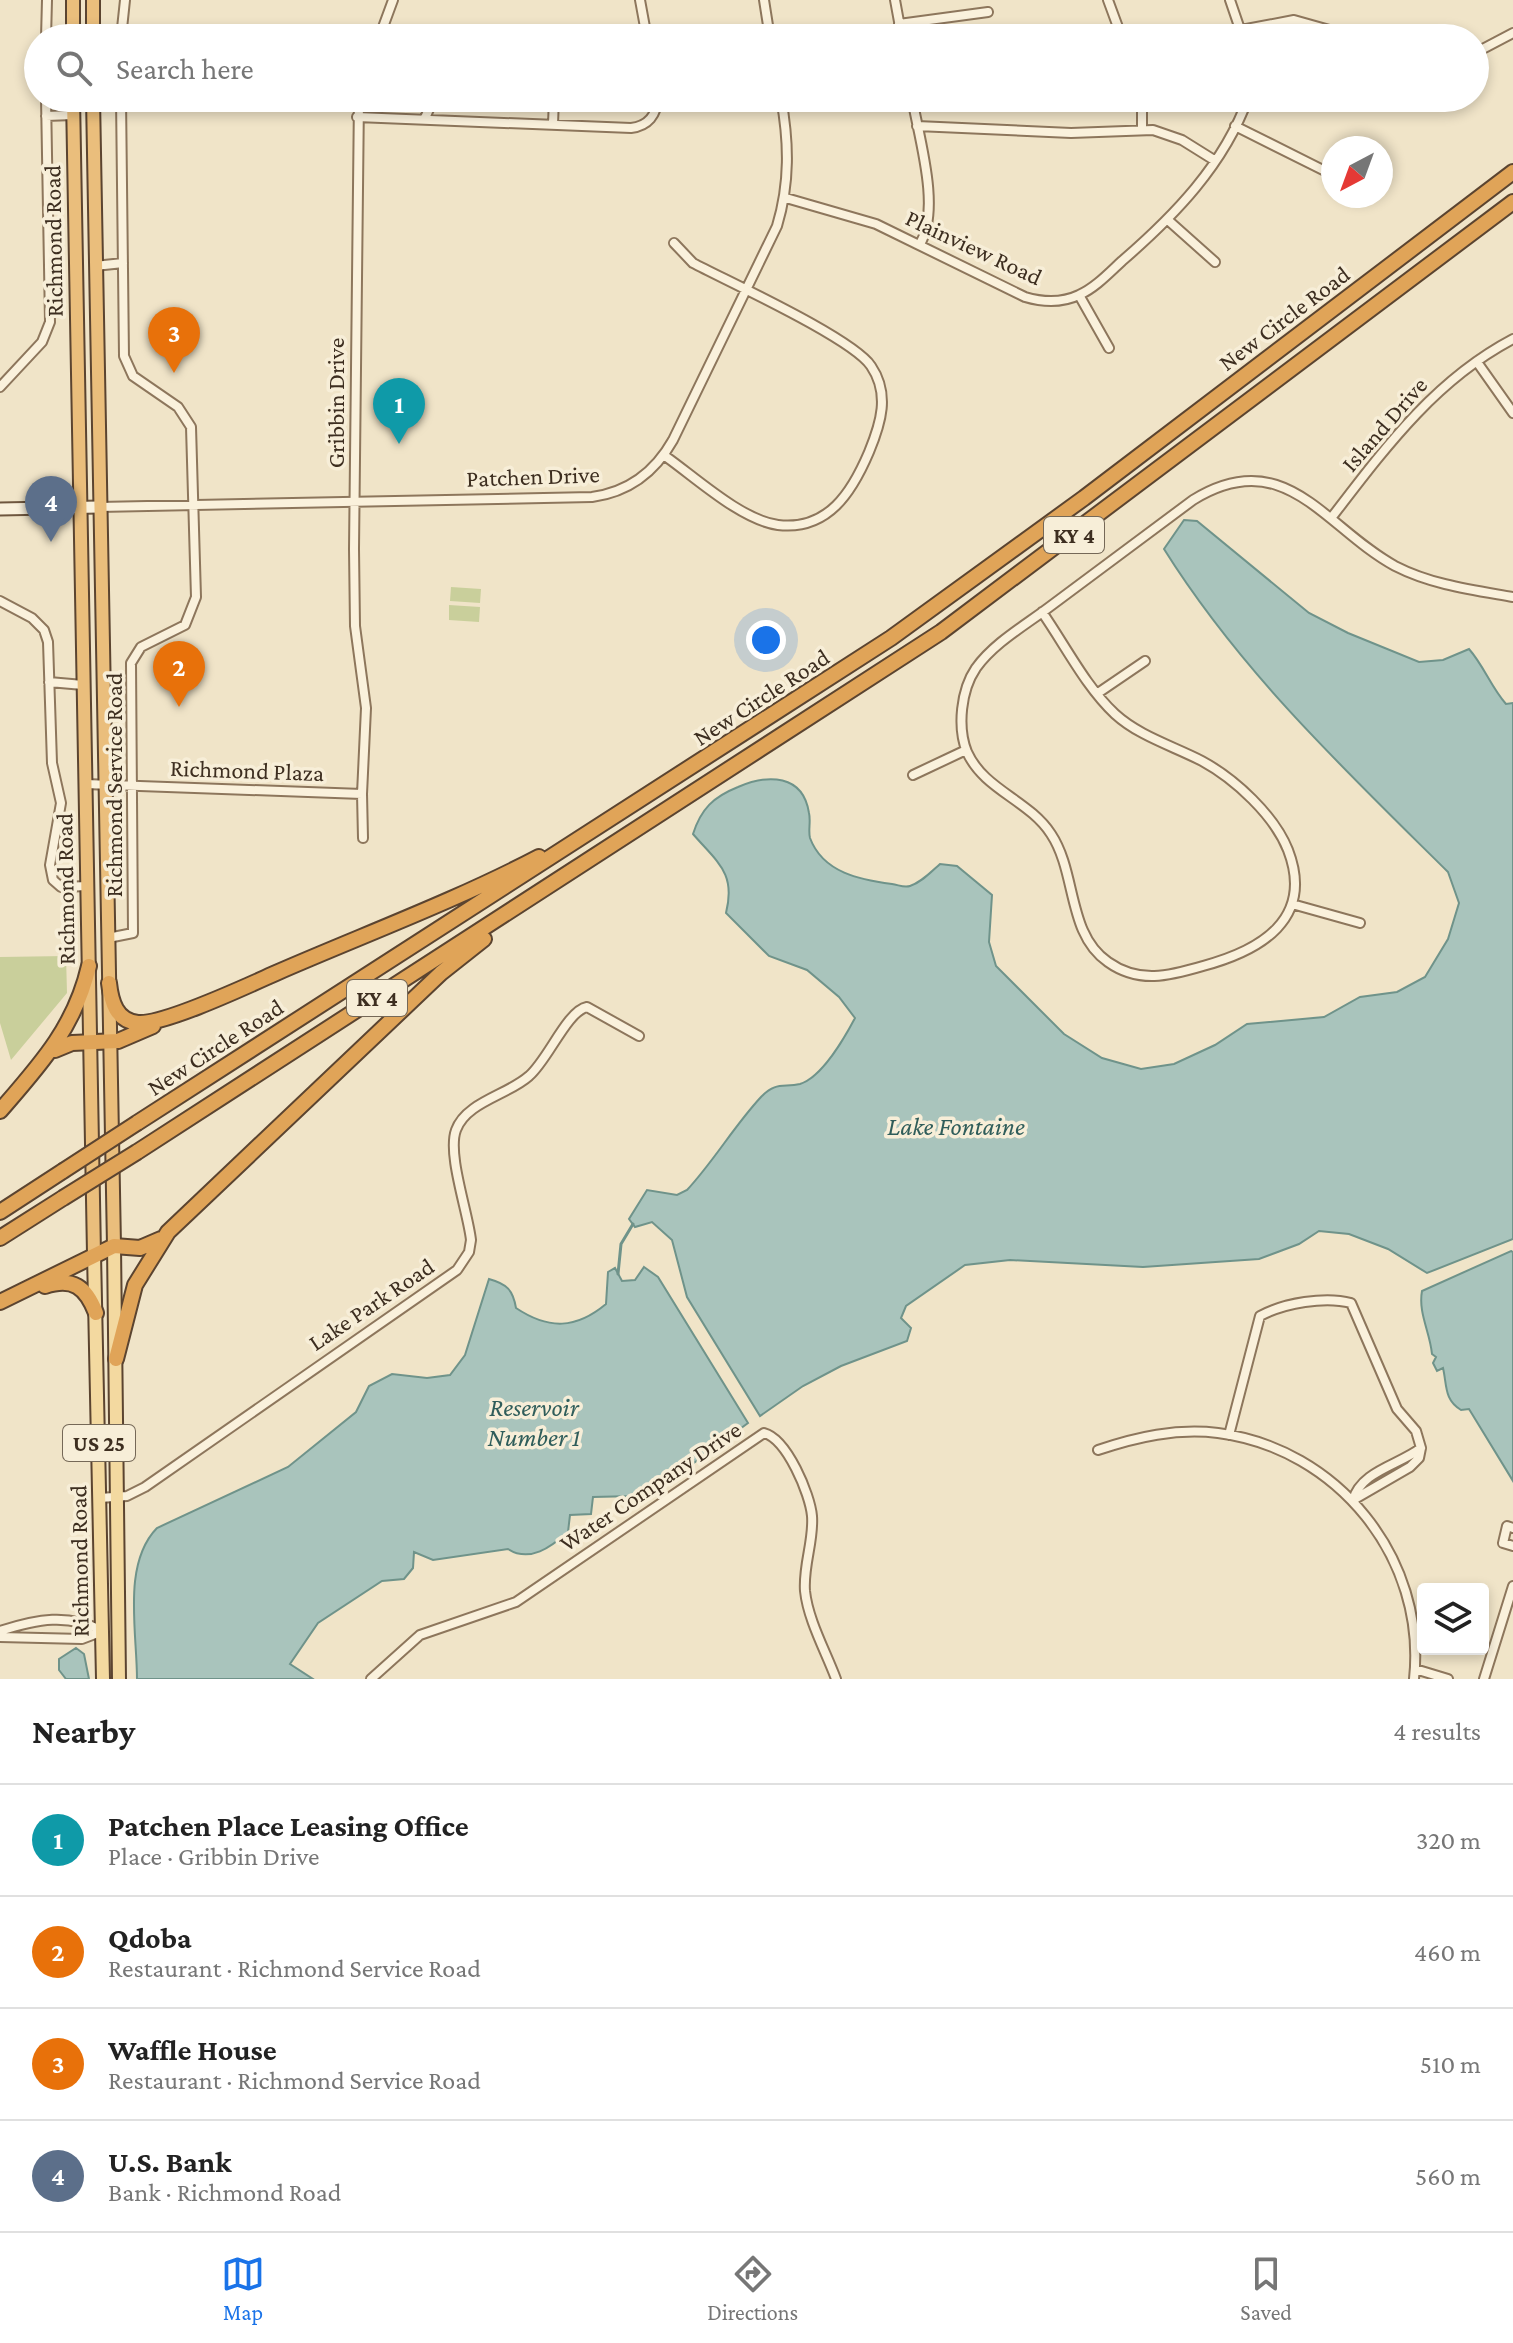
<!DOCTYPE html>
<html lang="en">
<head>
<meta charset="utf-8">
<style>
  :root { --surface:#fff; --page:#f2f2f2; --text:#222; --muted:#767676; --line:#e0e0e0; --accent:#1a73e8 }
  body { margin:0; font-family:"Crimson Pro",serif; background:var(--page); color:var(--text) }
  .controls { position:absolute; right:24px; bottom:24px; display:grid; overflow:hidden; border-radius:8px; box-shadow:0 4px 12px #0003 }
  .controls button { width:72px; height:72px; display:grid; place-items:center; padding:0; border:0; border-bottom:2px solid var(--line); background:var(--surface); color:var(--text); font:40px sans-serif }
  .compass { position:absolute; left:1321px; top:136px; width:72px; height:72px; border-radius:50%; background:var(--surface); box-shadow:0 4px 12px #0003; rotate:221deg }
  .you { position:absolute; left:766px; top:640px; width:28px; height:28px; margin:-20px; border:6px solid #fff; border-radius:50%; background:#1a73e8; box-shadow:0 0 0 12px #1a73e833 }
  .badge { display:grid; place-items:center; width:52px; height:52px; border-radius:50%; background:var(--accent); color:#fff; font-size:26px; font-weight:700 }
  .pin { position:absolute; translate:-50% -66px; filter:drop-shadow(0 2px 4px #0008) }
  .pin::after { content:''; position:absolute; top:42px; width:28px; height:24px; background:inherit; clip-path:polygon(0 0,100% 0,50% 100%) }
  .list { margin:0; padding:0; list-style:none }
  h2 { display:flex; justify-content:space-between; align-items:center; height:104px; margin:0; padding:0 32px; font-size:34px }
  h2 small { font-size:26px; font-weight:400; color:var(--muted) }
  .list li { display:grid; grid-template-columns:52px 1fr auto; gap:24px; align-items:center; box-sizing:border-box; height:112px; padding:0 32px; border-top:2px solid var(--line) }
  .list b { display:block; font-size:30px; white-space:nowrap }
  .list p { margin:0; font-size:26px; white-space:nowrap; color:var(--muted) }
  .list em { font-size:26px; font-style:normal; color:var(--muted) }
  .icon { flex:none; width:44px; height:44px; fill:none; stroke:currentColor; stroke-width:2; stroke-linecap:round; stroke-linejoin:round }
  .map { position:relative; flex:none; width:1513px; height:1679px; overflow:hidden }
  .search { position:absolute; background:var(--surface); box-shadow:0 4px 12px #0003; left:24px; right:24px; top:24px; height:88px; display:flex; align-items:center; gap:20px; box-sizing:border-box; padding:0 28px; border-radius:44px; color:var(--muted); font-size:30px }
  .sheet { height:552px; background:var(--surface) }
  nav { display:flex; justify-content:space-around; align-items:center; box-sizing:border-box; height:112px; border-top:2px solid var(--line); background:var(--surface); font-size:22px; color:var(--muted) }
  nav a { display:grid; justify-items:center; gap:4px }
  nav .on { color:var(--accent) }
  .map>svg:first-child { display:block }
  .green { fill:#c9cf9b }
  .water { fill:#a9c4bc; stroke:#6f938a; stroke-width:2 }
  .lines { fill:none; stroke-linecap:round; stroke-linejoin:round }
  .stream { stroke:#6f938a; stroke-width:3 }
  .minor-casing { stroke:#8d765c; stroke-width:12 }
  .secondary-casing { stroke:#6f573f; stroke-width:15 }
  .primary-casing { stroke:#5b4430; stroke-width:16 }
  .trunk-casing { stroke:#5b4430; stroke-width:16 }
  .motorway-casing { stroke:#5b4430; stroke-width:18 }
  .minor { stroke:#faf1dc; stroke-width:8 }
  .secondary { stroke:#faf1dc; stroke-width:11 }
  .primary { stroke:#f3d9a0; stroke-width:12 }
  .trunk { stroke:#eabe7c; stroke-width:12 }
  .motorway { stroke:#e0a458; stroke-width:14 }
  .motorway-bridge-casing { stroke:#5b4430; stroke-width:18; stroke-linecap:butt }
  .motorway-bridge { stroke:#e0a458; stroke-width:14 }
  .labels { text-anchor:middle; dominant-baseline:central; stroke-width:7; stroke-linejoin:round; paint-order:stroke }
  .shield { fill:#f7eed8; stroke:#756857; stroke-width:2 }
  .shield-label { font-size:22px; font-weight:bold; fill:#3d2e20 }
  .street-label { font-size:24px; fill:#3d2e20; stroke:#f7eed8 }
  .water-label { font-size:26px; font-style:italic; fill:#2f5d5a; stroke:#f7eed8 }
</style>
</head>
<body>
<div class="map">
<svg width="1513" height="1679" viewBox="0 0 1513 1679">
  <rect width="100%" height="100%" fill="#f0e4c8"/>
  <path class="green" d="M 451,587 L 481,589 L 480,603 L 450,601 Z
    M 449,605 L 480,607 L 479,622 L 449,620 Z
    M 66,956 L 67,993 L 11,1060 L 0,1023 L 0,957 Z"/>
  <path class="water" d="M 1184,520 L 1197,521 L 1309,613 L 1348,633 L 1419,662 L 1443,660 L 1469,649 C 1484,666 1491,687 1506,704 L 1513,703 L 1513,1239 L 1427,1273 L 1388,1249 L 1349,1234 L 1319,1231 L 1299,1244 L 1259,1259 L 1143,1267 L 1010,1260 L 965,1265 L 906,1306 L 901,1318 L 911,1328 L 907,1341 L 841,1366 L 803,1386 L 760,1416 L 687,1297 L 672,1240 L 652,1222 L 635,1227 L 629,1219 L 647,1190 L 677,1195 L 687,1190 C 714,1161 734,1126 761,1097 C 776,1081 784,1088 800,1084 C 822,1077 845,1037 855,1018 L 839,997 L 807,970 L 769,956 L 726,913 C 736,873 718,863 693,834 C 701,809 713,797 738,787 C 768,774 803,774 809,813 C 811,821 808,831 810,838 C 823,873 861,880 892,884 C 899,885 904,888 910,886 C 922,882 931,872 940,864 L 957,866 L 992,895 L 989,942 L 996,966 L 1064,1034 L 1102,1058 L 1141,1069 L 1174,1064 L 1215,1045 L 1247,1024 L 1324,1017 L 1360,997 L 1397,992 L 1425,977 L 1448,939 L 1459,903 L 1448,872 C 1345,770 1241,672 1164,549 Z
    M 1511,1251 L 1513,1252 L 1513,1481 L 1469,1409 L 1461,1410 C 1444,1400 1447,1385 1443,1368 L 1437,1371 L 1433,1363 L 1436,1357 L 1432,1354 C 1430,1332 1418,1313 1422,1291 Z
    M 644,1267 L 658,1277 L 748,1423 L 683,1471 L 635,1496 L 593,1497 L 591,1514 L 570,1515 L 568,1532 C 551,1547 530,1563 508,1549 L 433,1560 L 414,1552 L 413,1568 L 404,1579 L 382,1581 L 318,1623 L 290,1664 L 313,1679 L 137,1679 C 137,1631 122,1564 157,1528 L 288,1467 L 356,1412 L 369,1386 L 392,1374 L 427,1378 L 450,1375 L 465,1355 L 489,1279 C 507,1284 513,1290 516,1308 C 549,1330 576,1329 606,1304 L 608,1272 L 615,1268 L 622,1281 L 635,1280 Z
    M 76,1648 L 84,1654 L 89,1679 L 66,1679 L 59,1670 L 59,1659 Z"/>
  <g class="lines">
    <path class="stream" d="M 618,1274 L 621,1244 L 633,1224"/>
    <defs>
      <path id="minor" d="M 640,0 L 647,38
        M 764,0 L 770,38
        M 895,0 L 902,38
        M 1108,0 L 1122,38
        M 1230,0 L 1243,38
        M 899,24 L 988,12
        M 1241,30 L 1294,20 L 1358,38
        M 46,38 L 47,0
        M 121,38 L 125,0
        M 379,38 L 393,0
        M 1475,53 L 1513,33
        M 359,98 L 354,549 L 355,626 L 366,708 L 362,794
        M 912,98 C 919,138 941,209 920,244
        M 1142,98 L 1142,129
        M 46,116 L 73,115
        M 357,117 L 631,128 C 648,126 657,115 657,98
        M 425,118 L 434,98
        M 553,124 L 554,98
        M 917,126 L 1071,133 L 1153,130 L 1182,140 L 1214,160
        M 1235,126 L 1333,175
        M 786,198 L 876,224 L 1025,297 C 1042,302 1062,303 1079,295 C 1095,288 1109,273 1122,261 C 1174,216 1224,165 1248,98
        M 1169,221 L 1215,262
        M 95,266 L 123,263
        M 1079,295 L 1109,348
        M 1477,362 L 1513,413
        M 0,387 L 42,342 L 50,322 L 46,98
        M 665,456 C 695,477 741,520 778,525 C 828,531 852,492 869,452 C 881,423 890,394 871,366 C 852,338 729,282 693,263 L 674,243
        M 99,507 L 592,497 C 629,492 655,472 673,440 L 777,226 C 790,183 789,142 781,98
        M 1332,517 C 1385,448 1435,380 1513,339
        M 0,601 L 32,618 L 44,630 L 48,642 L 52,763 L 61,803 L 50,865 L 53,880 L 61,887 L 88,886
        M 1042,612 C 1065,645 1086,687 1115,714 C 1139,736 1173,746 1202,761 C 1235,779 1274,815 1288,850 C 1315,920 1259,951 1203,966 C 1169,976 1139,984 1108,962 C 1067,934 1077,873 1051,834 C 1029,800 984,790 967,752 C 957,727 961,690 976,668 C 994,643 1024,626 1048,608 C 1096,572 1145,536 1193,500 C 1285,443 1325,528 1395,566 C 1432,585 1473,590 1513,597
        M 49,682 L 83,685
        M 1098,693 L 1145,661
        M 913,775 L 966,750
        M 85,784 L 362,794 L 363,838
        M 1292,904 L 1360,923
        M 108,938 L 133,933 L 131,663 L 141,647 L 185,625 L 196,597 L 191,427 L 178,407 L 133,376 L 124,356 L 121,98
        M 1229,1435 L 1260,1316 C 1284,1303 1325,1296 1351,1303 L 1397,1409 L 1416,1431 L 1421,1448 L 1419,1458 L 1410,1467 L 1353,1500
        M 1098,1450 C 1137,1437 1176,1428 1218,1433 C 1337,1448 1427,1558 1414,1679
        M 100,1498 L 127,1496 L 145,1487 L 457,1270 L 469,1252 L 471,1240 C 468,1212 447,1154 456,1130 C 466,1102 508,1095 529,1076 C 548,1060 567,1011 587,1007 L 639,1036
        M 1353,1500 C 1361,1471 1399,1465 1421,1448
        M 1513,1528 L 1507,1526 L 1503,1543 L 1513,1546
        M 0,1631 C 37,1619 68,1613 103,1631
        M 0,1637 L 82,1639 L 103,1631
        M 1415,1669 L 1448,1679
        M 371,1679 L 420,1635 L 516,1602 L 764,1433 C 787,1439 810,1494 812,1516 C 814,1541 803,1565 805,1591 C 808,1620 826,1652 836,1679
        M 1484,1679 L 1513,1586"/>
      <path id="secondary" d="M 0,509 L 99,507"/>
      <path id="primary" d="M 114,1246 L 119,1679
        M 94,1254 L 103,1679"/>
      <path id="trunk" d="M 73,38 L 73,0
        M 93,38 L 93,0
        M 73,98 L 94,1254
        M 93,98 L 114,1246"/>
      <path id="motorway" d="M 109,983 C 111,1001 116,1021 138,1023 C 164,1025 249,985 276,973 C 363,935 455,901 539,857
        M 55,1050 L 72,1043 L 118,1041 L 153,1026
        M 0,1111 C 40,1065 75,1027 89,966
        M 137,1123 L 891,638 L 1084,498 L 1513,172
        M 137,1152 L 941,632 L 1513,202
        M 0,1212 L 63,1171
        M 0,1238 L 63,1198
        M 45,1286 C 73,1277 86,1287 96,1313
        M 0,1302 L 114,1246 L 140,1248 L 161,1239
        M 116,1359 L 135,1285 L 168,1232 L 441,973 L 484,939"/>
    </defs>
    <use href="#minor" class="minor-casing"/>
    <use href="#secondary" class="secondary-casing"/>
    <use href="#primary" class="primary-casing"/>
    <use href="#trunk" class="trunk-casing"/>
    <use href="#motorway" class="motorway-casing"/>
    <use href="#minor" class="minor"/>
    <use href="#secondary" class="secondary"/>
    <use href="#primary" class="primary"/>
    <use href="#trunk" class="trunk"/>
    <use href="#motorway" class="motorway"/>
    <defs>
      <path id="motorway-bridge" d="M 63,1171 L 137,1123
        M 63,1198 L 137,1152"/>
    </defs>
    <use href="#motorway-bridge" class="motorway-bridge-casing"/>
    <use href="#motorway-bridge" class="motorway-bridge"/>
  </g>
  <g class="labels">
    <g class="shield">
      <rect x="1044" y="517" width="60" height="36" rx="6"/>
      <rect x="347" y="980" width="60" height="36" rx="6"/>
      <rect x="63" y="1425" width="72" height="36" rx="6"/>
    </g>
    <g class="shield-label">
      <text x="1074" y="535">KY 4</text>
      <text x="377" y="998">KY 4</text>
      <text x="99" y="1443">US 25</text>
    </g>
    <g class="street-label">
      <text transform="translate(53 241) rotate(-91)">Richmond Road</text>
      <text transform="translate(974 247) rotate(25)">Plainview Road</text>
      <text transform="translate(1284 318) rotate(-37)">New Circle Road</text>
      <text transform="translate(335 403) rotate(-90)">Gribbin Drive</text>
      <text transform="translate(1384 424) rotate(-49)">Island Drive</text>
      <text transform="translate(533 476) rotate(-2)">Patchen Drive</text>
      <text transform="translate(761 697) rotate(-33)">New Circle Road</text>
      <text transform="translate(247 770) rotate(2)">Richmond Plaza</text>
      <text transform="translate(113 785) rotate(-90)">Richmond Service Road</text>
      <text transform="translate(65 889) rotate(-91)">Richmond Road</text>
      <text transform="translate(215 1047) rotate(-33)">New Circle Road</text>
      <text transform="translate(371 1304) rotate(-34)">Lake Park Road</text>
      <text transform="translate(650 1486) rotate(-34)">Water Company Drive</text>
      <text transform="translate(79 1561) rotate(-91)">Richmond Road</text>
    </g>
    <g class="water-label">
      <text x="956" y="1126">Lake Fontaine</text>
      <text x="534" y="1407">Reservoir<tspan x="534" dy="30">Number 1</tspan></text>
    </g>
  </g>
</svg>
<div class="controls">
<button><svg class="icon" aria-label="layers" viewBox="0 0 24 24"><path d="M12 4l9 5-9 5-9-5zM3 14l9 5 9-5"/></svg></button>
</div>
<svg class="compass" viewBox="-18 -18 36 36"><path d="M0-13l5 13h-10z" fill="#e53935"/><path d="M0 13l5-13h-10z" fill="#767676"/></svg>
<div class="you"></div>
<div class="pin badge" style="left:399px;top:444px;background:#0f9aa8">1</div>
<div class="pin badge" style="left:179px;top:707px;background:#e8710a">2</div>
<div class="pin badge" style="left:174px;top:373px;background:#e8710a">3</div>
<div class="pin badge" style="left:51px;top:542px;background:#5c6f8a">4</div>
<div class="search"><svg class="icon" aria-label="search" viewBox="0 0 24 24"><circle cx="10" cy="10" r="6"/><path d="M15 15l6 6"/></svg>Search here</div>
</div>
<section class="sheet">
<h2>Nearby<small>4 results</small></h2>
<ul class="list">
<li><span class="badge" style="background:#0f9aa8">1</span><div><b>Patchen Place Leasing Office</b><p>Place · Gribbin Drive</p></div><em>320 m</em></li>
<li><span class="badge" style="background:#e8710a">2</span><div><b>Qdoba</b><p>Restaurant · Richmond Service Road</p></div><em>460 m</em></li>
<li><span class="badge" style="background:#e8710a">3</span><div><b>Waffle House</b><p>Restaurant · Richmond Service Road</p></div><em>510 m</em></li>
<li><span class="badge" style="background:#5c6f8a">4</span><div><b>U.S. Bank</b><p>Bank · Richmond Road</p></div><em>560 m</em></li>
</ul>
</section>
<nav>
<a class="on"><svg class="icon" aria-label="map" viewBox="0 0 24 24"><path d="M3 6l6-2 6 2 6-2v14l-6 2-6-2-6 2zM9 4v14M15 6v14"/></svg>Map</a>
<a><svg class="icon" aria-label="directions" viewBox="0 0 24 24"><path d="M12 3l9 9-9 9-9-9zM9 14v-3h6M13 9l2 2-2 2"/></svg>Directions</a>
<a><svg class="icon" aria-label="saved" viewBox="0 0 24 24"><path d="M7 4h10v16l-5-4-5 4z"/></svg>Saved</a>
</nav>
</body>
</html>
